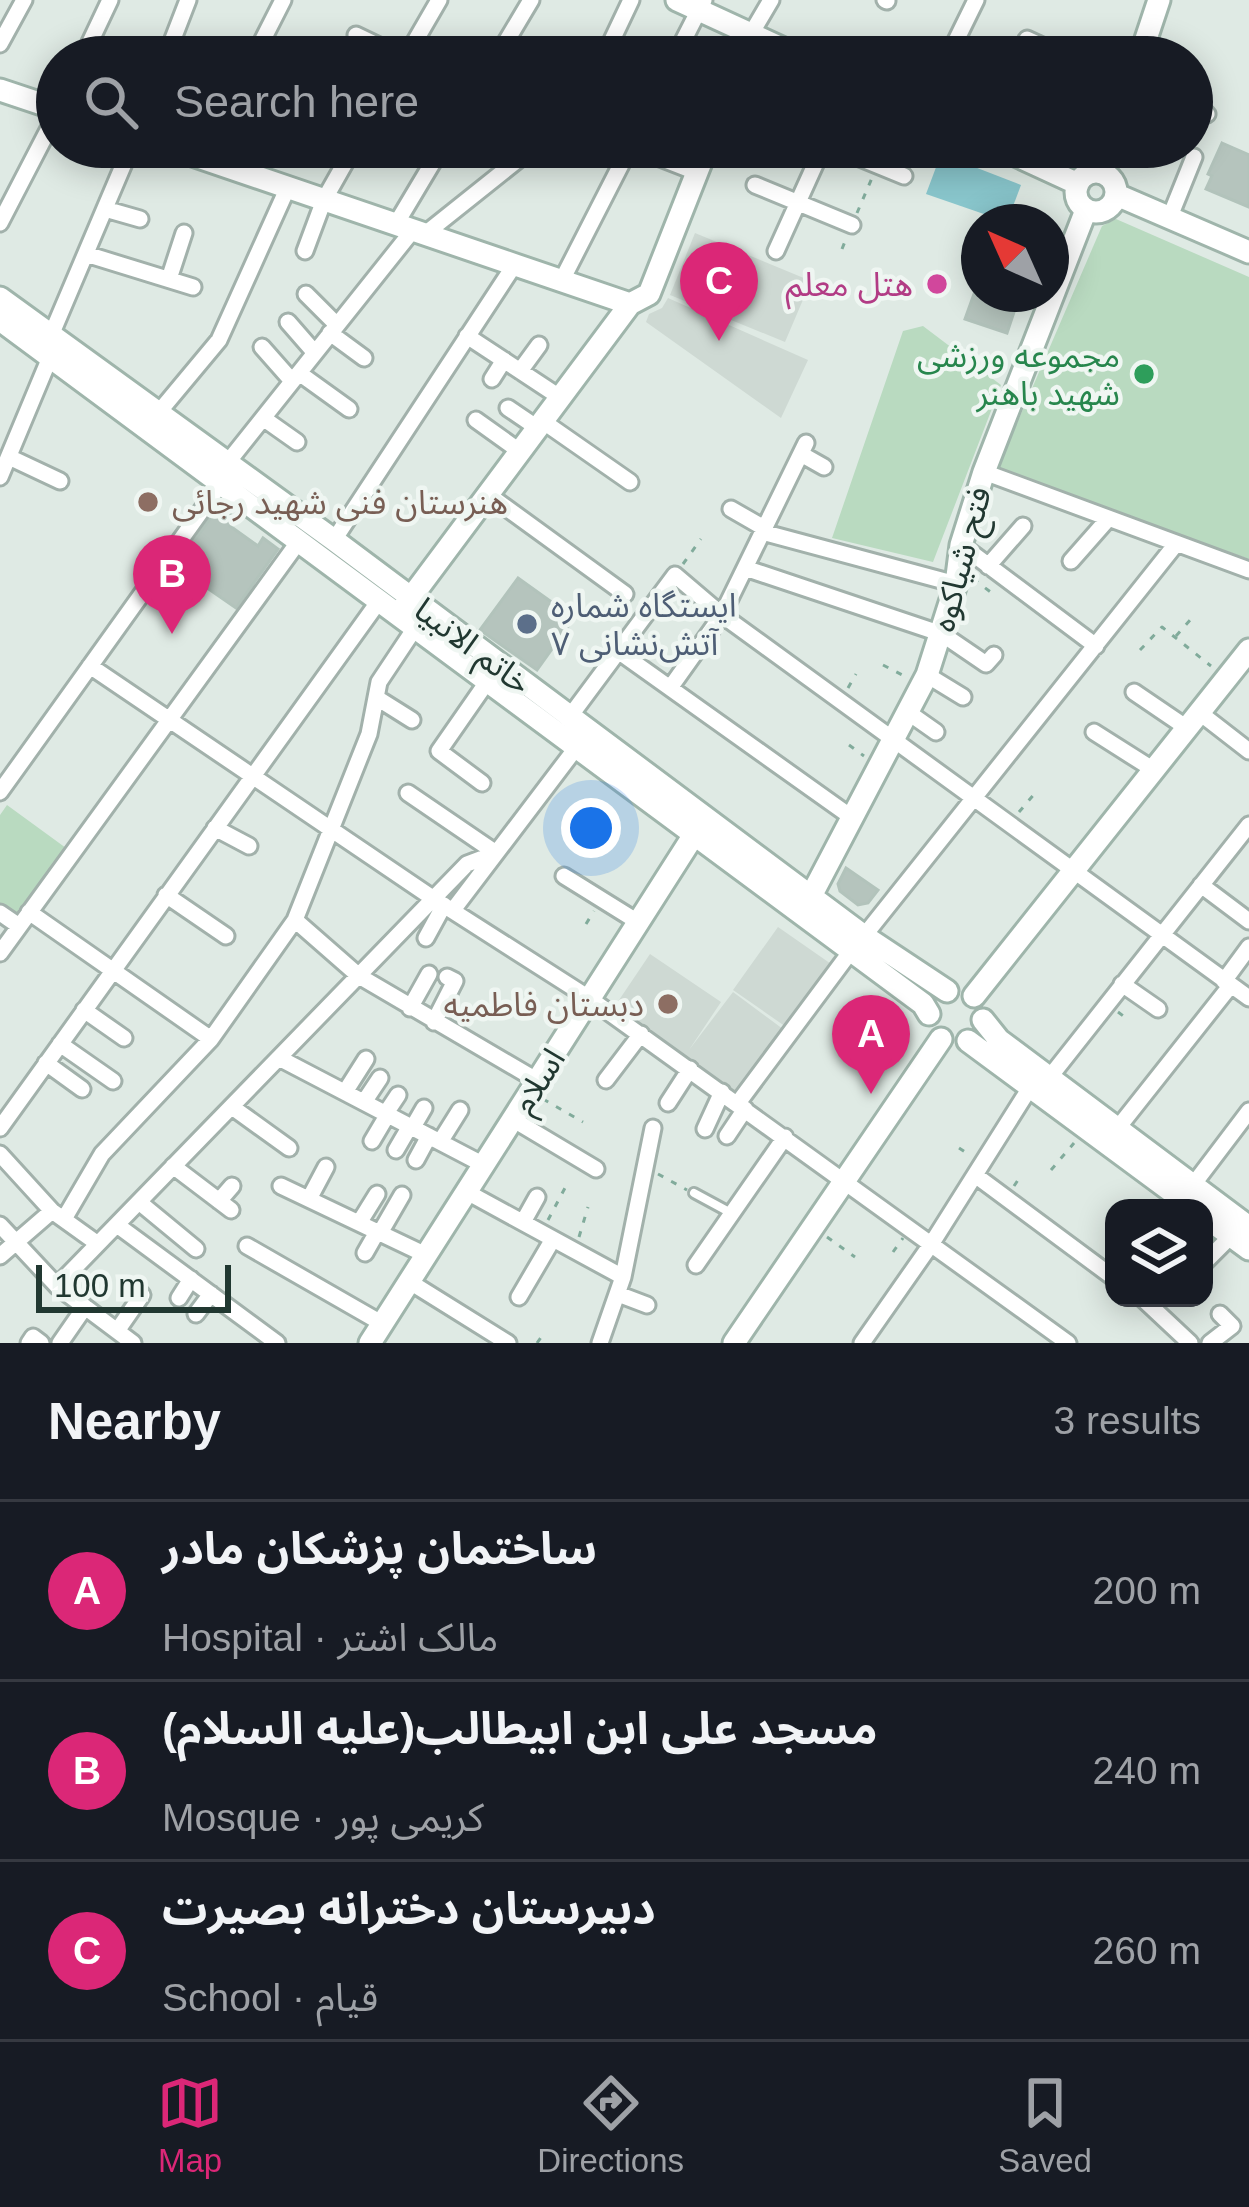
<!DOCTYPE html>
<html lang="en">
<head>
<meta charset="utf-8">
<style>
  :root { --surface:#171b24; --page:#242831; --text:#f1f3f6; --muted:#9ea1a6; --line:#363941; --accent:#db2777 }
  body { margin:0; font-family:Arial,"Noto Sans Arabic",sans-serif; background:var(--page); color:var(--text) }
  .controls { position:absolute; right:36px; bottom:36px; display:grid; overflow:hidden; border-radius:24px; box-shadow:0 6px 30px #0003 }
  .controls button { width:108px; height:108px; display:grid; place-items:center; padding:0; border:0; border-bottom:3px solid var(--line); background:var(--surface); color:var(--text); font:60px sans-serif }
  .compass { position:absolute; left:961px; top:204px; width:108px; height:108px; border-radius:50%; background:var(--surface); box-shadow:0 6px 30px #0003; rotate:315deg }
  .scale { position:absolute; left:36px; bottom:30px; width:195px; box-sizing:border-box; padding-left:12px; border:6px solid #213831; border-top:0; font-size:33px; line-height:42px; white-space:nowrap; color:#213831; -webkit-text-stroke:9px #eff6f2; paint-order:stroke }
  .you { position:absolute; left:591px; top:828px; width:42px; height:42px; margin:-30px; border:9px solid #fff; border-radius:50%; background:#1a73e8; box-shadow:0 0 0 18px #1a73e833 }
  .badge { display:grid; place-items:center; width:78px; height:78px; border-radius:50%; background:var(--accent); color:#fff; font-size:39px; font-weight:700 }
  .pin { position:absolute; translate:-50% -99px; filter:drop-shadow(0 3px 6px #0008) }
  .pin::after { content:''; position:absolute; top:63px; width:42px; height:36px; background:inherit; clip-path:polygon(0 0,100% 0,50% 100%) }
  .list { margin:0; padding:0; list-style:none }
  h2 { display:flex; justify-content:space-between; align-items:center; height:156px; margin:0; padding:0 48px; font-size:51px }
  h2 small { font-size:39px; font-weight:400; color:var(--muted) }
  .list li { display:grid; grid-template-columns:78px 1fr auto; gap:36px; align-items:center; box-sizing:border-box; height:180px; padding:0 48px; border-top:3px solid var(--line) }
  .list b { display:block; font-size:45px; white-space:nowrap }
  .list p { margin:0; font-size:39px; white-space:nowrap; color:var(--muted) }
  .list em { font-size:39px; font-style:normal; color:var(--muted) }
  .icon { flex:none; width:66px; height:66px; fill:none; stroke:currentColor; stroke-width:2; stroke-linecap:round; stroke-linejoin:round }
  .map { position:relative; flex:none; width:1249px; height:1343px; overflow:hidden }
  .search { position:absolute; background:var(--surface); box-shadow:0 6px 30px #0003; left:36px; right:36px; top:36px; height:132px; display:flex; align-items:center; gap:30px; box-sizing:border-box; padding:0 42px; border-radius:66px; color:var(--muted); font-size:45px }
  .sheet { height:696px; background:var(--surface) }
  nav { display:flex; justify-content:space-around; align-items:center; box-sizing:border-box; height:168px; border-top:3px solid var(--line); background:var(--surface); font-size:33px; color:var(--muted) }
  nav a { display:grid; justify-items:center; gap:6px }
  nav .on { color:var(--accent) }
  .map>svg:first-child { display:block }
  .built { fill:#ced9d3 }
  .green { fill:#b9dac0 }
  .water { fill:#89c6cc }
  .building { fill:#b5c4bd; stroke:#b2c3bb; stroke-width:3 }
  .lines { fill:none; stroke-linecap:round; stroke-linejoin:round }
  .lane-casing { stroke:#a2b1ab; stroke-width:14 }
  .street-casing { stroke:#a2b1ab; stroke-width:21 }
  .secondary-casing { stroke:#9fb5ab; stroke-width:27 }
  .path { stroke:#81ab9b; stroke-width:3; stroke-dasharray:6 9; stroke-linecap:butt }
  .lane { stroke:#fff; stroke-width:8 }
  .street { stroke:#fff; stroke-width:15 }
  .secondary { stroke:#fff; stroke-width:21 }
  .hotel-dot { fill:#d1479c; stroke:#eff6f2; stroke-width:4.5 }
  .leisure-dot { fill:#2e9e5b; stroke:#eff6f2; stroke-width:4.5 }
  .education-dot { fill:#8d6e63; stroke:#eff6f2; stroke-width:4.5 }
  .service-dot { fill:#5c6f8a; stroke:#eff6f2; stroke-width:4.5 }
  .labels { text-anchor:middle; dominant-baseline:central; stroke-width:9; stroke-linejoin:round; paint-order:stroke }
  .hotel-label { font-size:33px; fill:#b23c85; stroke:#eff6f2; text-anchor:end }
  .leisure-label { font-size:33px; fill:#27864d; stroke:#eff6f2; text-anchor:end }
  .education-label { font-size:33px; fill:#785e54; stroke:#eff6f2; text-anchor:start }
  .street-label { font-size:33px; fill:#213831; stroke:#eff6f2 }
  .service-label { font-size:33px; fill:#4e5e75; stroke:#eff6f2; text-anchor:start }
</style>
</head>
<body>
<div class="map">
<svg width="1249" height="1343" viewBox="0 0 1249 1343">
  <rect width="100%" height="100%" fill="#dfeae4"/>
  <path class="built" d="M 695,233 L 811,281 L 785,342 L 670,295 Z
    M 668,298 L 808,360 L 781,418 L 646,322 L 649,314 L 662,308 Z
    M 778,927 L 834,966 L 789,1029 L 733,990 Z
    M 650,954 L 721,1002 L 689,1050 L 733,992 L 787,1032 L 741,1095 L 615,1006 Z"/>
  <path class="green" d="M 1116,219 L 1249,277 L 1249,559 L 996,472 L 1102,226 Z
    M 923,326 L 1001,385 L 933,562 L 832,538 L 903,331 Z
    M 7,805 L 66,848 L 16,917 L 0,905 L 0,815 Z"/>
  <path class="water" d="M 941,154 L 1021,185 L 1007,222 L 926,194 Z"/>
  <path class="building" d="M 1222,143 L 1249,155 L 1249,207 L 1206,189 L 1212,176 L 1208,174 Z
    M 974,294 L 1020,294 L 1007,333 L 965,319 Z
    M 219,506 L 235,518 L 230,526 L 258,546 L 263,538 L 278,549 L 236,608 L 187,574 L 170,597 L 160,589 Z
    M 518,578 L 574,618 L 537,670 L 480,630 Z
    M 846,868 L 878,890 L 868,903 L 858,905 L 840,891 L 838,884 Z"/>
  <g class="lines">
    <defs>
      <path id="lane" d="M 694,1193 L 731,1213"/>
      <path id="street" d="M 885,0 L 887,1
        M 751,34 L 771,0
        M 356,35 L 402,57
        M 1027,39 L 1066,57
        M 0,44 L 24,0
        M 83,57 L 110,0
        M 166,57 L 188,0
        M 254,57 L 283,0
        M 406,57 L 439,0
        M 497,57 L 531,0
        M 604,57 L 631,0
        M 675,57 L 704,0
        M 948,57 L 976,0
        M 1192,108 L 1207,114
        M 833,147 L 904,176
        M 660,158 L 696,172
        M 755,185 L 852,225
        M 105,209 L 140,219
        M 1169,219 L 1194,157
        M 0,223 L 57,113
        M 396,224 L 442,147
        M 425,234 L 534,147
        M 305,251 L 324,200 L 354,147
        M 776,251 L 823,147
        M 86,254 L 193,287
        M 169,279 L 184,233
        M 562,280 L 630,147
        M 306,294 L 337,325
        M 288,322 L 315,353
        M 52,333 L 131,147
        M 330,333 L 364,358
        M 467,336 L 558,396
        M 262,347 L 292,381
        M 520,371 L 539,345
        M 299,373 L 349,409
        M 492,379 L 504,360
        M 508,408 L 536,427
        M 159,412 L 219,340 L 288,187
        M 263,418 L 297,442
        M 476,420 L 518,450
        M 541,420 L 630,482
        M 801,454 L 824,467
        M 9,457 L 60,481
        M 228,462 L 413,230
        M 984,472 L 1249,570
        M 0,477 L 51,355
        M 486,493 L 625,594
        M 731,509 L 764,528
        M 762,532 L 956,584
        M 334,540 L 515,264
        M 961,545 L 1096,646
        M 1071,561 L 1108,519
        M 988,566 L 1023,526
        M 745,568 L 942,634 L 986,664 L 994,655
        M 618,651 L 854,819
        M 90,666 L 434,899 L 589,998 L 1068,1343
        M 927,675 L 963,697
        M 670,688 L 722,615 L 806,443
        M 1134,692 L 1187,728
        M 377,698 L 412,720
        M 909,713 L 936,732
        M 1200,713 L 1249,751
        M 568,719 L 675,575 L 722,615 L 1249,998
        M 1094,732 L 1154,770
        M 482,783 L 439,751 L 487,682
        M 0,792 L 222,482
        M 408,793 L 496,853
        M 215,828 L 249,846
        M 564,876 L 638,922
        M 1201,885 L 1249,921
        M 166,895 L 226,936
        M 453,910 L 576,748
        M 29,912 L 211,1039
        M 0,913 L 19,926
        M 295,920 L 359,976 L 538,1081
        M 864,936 L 1176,544
        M 426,938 L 444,905
        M 0,953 L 299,541
        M 1224,981 L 1249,947
        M 1122,984 L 1158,1009
        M 410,1008 L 429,974
        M 84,1010 L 124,1038
        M 434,1022 L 455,981 L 447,977
        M 60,1044 L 113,1081
        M 279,1058 L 484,1165
        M 46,1063 L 82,1089
        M 1049,1078 L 1249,825
        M 606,1080 L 641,1034
        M 345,1092 L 366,1059
        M 364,1102 L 380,1078
        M 668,1103 L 690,1069
        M 738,1103 L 851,951
        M 232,1107 L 289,1148
        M 386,1113 L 398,1095
        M 514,1120 L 596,1169
        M 413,1127 L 424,1108
        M 0,1128 L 379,601
        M 705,1129 L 722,1092
        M 1117,1129 L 1231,985
        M 727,1136 L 745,1109
        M 372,1141 L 388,1114
        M 440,1142 L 460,1110
        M 396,1150 L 410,1126
        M 0,1154 L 52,1211 L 98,1244
        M 416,1160 L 429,1136
        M 173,1166 L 231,1210
        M 975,1175 L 1114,1278
        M 1193,1185 L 1249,1111
        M 281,1186 L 426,1255
        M 467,1192 L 623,1277
        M 309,1199 L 326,1167
        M 219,1201 L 232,1186
        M 139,1202 L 196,1249
        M 64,1219 L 102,1154 L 211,1039 L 295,920 L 369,734 L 379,682 L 415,628
        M 523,1222 L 537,1197
        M 359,1223 L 377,1194
        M 0,1225 L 57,1286 L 133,1343
        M 117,1225 L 277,1343
        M 380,1233 L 402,1195
        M 247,1246 L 383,1324
        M 365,1253 L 377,1232
        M 0,1256 L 52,1211
        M 1204,1263 L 1231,1236
        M 696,1265 L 785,1137
        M 410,1282 L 508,1343
        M 57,1286 L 467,864 L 496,853
        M 618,1294 L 647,1305
        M 519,1297 L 553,1239
        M 179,1298 L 191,1279
        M 1142,1298 L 1190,1343
        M 196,1314 L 211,1294
        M 117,1331 L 142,1295 L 136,1289
        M 29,1343 L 33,1337 L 41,1343
        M 60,1343 L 85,1307
        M 600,1343 L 623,1277 L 653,1128
        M 862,1343 L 932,1243 L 1031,1086
        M 1210,1343 L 1232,1326 L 1220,1314"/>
      <path id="secondary" d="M 677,0 L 801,57
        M 1140,57 L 1159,0
        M 0,90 L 57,109
        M 169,147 L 630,304
        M 998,147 L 1078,184
        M1076 192a20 20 0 1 1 40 0a20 20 0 1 1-40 0Z
        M 1117,195 L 1249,252
        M 0,298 L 334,540 L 864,936 L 947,991
        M 0,320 L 923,1004 L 929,1014
        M 404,607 L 630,304 L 649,294 L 707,147
        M 811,896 L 927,675 L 956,584 L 961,545 L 984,472 L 1086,210
        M 974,996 L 1249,650
        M 983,1020 L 999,1040 L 1249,1227
        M 968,1041 L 1194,1208
        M 1204,1216 L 1249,1249
        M 370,1343 L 699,827
        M 734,1343 L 941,1039"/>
    </defs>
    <use href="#lane" class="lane-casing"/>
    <use href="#street" class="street-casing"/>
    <use href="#secondary" class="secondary-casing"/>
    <path class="path" d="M 857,213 L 872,178
      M 842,249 L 846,239
      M 683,564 L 701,539
      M 973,579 L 996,596
      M 1176,636 L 1191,619
      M 1140,650 L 1162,627 L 1211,666
      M 883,665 L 908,678
      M 848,688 L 856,674
      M 849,745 L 864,756
      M 1019,812 L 1036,792
      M 586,924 L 594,911
      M 1118,1012 L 1126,1018
      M 543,1099 L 583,1122
      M 959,1148 L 971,1156
      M 1051,1170 L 1074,1143
      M 658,1174 L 687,1190
      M 1014,1186 L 1022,1174
      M 548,1220 L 566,1186
      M 579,1237 L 588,1207
      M 827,1237 L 855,1257
      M 893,1252 L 903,1238
      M 537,1343 L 542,1336"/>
    <use href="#lane" class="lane"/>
    <use href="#street" class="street"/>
    <use href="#secondary" class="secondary"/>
  </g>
  <circle class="hotel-dot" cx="937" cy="284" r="12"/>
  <circle class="leisure-dot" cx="1144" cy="374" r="12"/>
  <g class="education-dot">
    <circle cx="148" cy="502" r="12"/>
    <circle cx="668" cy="1004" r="12"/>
  </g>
  <circle class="service-dot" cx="527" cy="624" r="12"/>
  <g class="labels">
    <g class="hotel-label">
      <text x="913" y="284">هتل معلم</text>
    </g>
    <g class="leisure-label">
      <text x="1120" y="355">مجموعه ورزشی<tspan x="1120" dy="38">شهید باهنر</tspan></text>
    </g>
    <g class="education-label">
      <text x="172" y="502">هنرستان فنی شهید رجائی</text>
      <text x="644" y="1004" text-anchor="end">دبستان فاطمیه</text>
    </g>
    <g class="street-label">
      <text transform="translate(961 559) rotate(-75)">فتح شیاکوه</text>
      <text transform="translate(473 646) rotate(37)">خاتم الانبیا</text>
      <text transform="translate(538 1081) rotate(-58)">اسلام</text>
    </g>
    <g class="service-label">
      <text x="551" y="605">ایستگاه شماره<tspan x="551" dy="38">۷ آتش‌نشانی</tspan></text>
    </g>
  </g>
</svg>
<div class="controls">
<button><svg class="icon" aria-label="layers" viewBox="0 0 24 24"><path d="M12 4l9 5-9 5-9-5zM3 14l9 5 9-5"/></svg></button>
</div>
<svg class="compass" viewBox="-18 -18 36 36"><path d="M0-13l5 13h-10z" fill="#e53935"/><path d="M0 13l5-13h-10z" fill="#9ea1a6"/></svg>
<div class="scale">100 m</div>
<div class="you"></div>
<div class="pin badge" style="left:871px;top:1094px">A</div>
<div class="pin badge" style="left:172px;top:634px">B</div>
<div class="pin badge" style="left:719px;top:341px">C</div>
<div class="search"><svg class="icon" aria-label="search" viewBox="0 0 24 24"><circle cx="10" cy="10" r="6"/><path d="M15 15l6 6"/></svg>Search here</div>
</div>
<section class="sheet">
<h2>Nearby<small>3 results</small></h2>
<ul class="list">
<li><span class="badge">A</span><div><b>ساختمان پزشکان مادر</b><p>Hospital · مالک اشتر</p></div><em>200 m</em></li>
<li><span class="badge">B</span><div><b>مسجد علی ابن ابیطالب(علیه السلام)</b><p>Mosque · کریمی پور</p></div><em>240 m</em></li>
<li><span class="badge">C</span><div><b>دبیرستان دخترانه بصیرت</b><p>School · قیام</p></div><em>260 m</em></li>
</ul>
</section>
<nav>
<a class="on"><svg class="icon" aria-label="map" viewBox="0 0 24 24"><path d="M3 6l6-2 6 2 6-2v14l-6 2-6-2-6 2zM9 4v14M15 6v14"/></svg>Map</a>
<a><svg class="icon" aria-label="directions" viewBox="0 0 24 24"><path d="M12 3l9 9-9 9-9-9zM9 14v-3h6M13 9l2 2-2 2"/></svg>Directions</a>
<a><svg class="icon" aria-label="saved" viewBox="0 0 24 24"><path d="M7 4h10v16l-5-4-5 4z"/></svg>Saved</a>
</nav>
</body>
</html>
